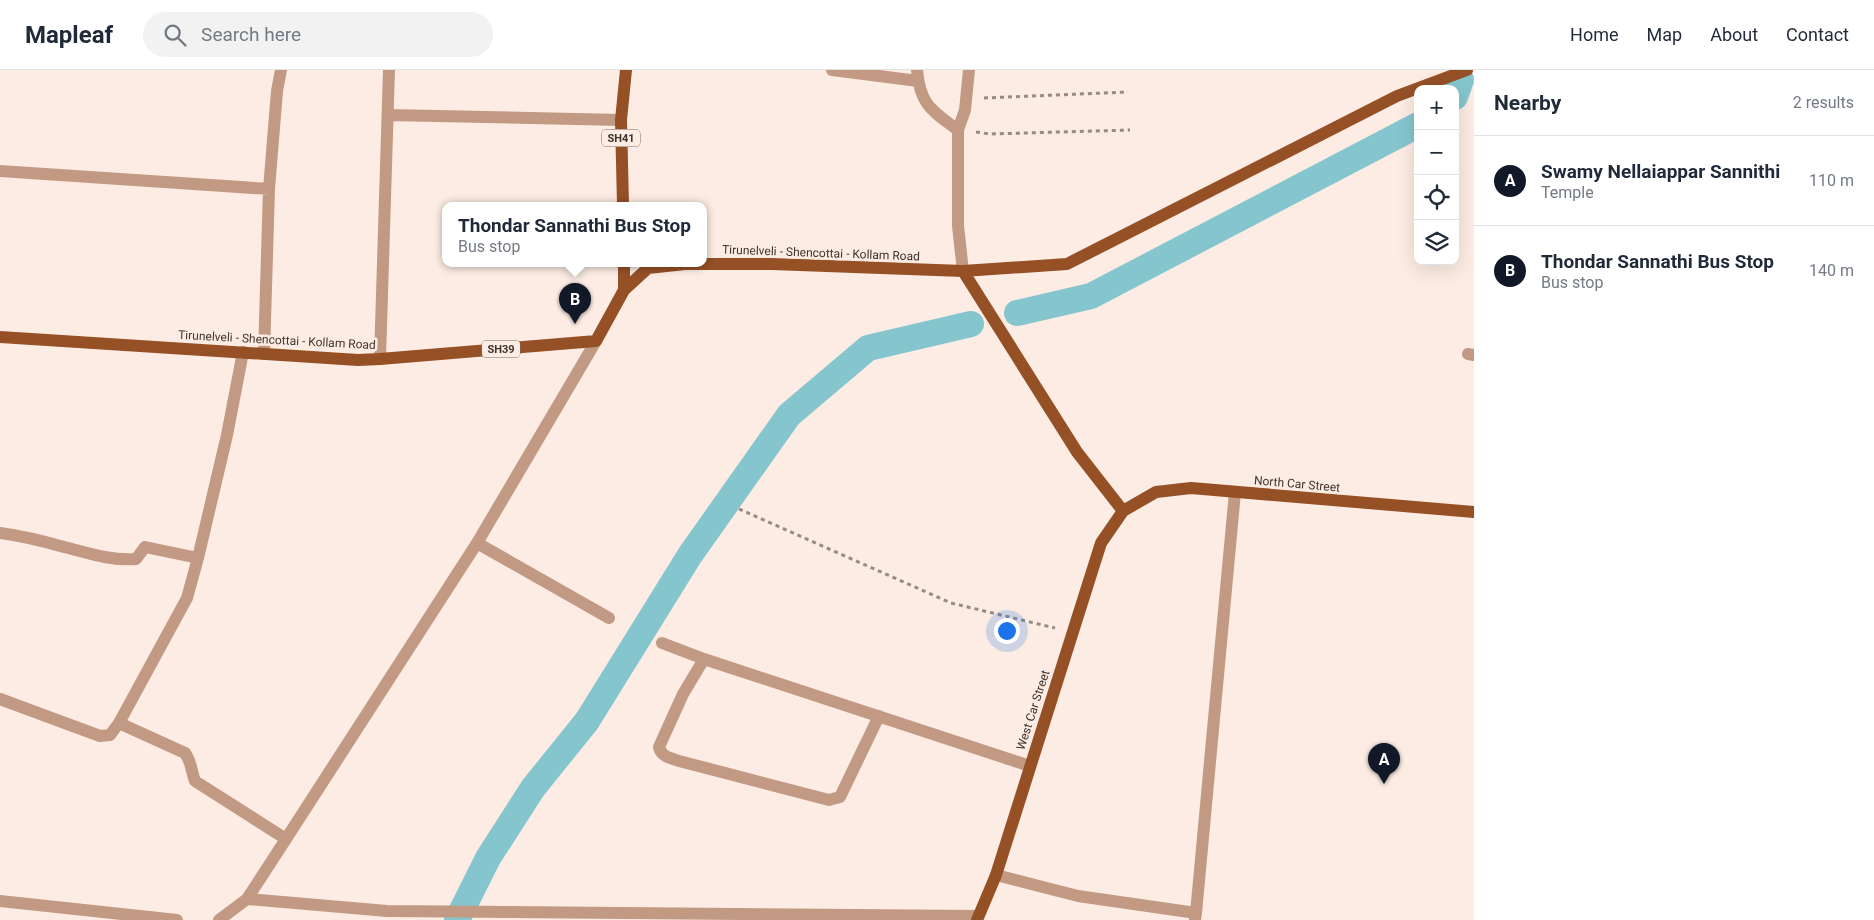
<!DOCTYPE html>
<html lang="en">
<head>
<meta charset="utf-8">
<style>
  :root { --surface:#fff; --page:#f2f2f3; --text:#1f2937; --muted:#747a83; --line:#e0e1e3; --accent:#111827 }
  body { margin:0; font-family:Roboto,sans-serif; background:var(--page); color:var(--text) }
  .controls { position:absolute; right:15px; top:15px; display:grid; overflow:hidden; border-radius:10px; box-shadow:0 5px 20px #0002 }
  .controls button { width:45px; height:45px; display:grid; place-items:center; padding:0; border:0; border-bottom:1px solid var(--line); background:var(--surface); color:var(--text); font:25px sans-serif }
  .you { position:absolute; left:1006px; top:560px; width:18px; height:18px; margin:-12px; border:4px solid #fff; border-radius:50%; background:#1a73e8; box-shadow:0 0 0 8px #1a73e833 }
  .badge { display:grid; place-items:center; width:32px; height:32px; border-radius:50%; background:var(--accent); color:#fff; font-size:16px; font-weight:700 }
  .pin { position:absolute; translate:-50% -41px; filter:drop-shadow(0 1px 2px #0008) }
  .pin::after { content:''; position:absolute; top:26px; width:18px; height:15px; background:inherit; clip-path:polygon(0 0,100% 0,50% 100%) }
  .popup { position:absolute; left:442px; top:132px; width:265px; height:65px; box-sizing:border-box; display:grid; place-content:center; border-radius:10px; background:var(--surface); filter:drop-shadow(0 1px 4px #0005); font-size:16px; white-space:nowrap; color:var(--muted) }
  .popup b { font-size:19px; color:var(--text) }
  .popup::after { content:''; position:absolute; left:50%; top:100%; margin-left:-10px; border:10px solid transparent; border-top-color:var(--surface) }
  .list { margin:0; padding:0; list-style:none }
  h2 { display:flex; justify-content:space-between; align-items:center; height:65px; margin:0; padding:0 20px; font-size:21px }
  h2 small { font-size:16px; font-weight:400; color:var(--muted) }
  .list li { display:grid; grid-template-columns:32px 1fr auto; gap:15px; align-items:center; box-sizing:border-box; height:90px; padding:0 20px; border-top:1px solid var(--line) }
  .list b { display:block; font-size:19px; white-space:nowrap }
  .list p { margin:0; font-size:16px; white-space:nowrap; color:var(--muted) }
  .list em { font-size:16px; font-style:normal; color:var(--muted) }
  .icon { flex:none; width:28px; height:28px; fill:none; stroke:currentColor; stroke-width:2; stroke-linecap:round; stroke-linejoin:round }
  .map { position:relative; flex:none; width:1474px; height:850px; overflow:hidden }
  header { display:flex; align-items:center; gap:30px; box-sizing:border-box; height:70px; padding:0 25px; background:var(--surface); border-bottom:1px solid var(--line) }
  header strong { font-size:24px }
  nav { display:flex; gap:28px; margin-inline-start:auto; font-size:18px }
  .search { width:350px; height:45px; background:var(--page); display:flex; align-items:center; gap:12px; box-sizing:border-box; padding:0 18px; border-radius:28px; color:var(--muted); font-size:19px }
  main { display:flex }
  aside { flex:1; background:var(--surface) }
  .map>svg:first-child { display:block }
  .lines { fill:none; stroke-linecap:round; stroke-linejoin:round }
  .canal { stroke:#85c6ce; stroke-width:26 }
  .path { stroke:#978a83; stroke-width:3; stroke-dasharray:4 4; stroke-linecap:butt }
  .minor { stroke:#c29a84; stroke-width:12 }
  .major { stroke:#955026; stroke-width:12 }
  .labels { text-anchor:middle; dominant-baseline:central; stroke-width:5; stroke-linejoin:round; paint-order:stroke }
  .shield { fill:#fcece3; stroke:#776b64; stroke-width:1 }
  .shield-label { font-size:11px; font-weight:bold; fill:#3e342e }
  .street-label { font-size:12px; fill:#3e342e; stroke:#fcece3 }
</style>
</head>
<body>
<header>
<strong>Mapleaf</strong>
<div class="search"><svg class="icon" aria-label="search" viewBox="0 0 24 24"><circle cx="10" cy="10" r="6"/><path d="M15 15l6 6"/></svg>Search here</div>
<nav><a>Home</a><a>Map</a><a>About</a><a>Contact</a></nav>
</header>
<main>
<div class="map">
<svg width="1474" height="850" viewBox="0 0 1474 850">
  <rect width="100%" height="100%" fill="#fcece3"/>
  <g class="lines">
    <path class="canal" d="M 1455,27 L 1461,10
      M 1017,243 L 1091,226 L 1418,55
      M 457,850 L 488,788 L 533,718 L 587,651 L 690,485 L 789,345 L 868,278 L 971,254"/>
    <path class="path" d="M 984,28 L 1128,22
      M 976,62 L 990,64 L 1130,60
      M 739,439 L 951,533 L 1055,558"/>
    <path class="minor" d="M 832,0 L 918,11
      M 917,0 C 920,35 932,41 958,60
      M 388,45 L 621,50
      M 0,101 L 269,119
      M 963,201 L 958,156 L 958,60 L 965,40 L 969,0
      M 264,284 L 269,119 L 277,21 L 281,0
      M 1468,284 L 1474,285
      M 380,289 L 389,0
      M 0,463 C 22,466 43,471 64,477 C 88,483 111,491 136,489 L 145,477 L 198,488
      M 477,473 L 609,548
      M 662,573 L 704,589 L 1030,696
      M 704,589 L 683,624 L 659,677 C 661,687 671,688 679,691 L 829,730 L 840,727 L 879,646
      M 0,629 L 100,666 L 110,665 L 119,653 L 187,528 L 198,488 L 227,365 L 243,282
      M 119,653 L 185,683 C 192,693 191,701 195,711 L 286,769
      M 996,805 L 1078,826 L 1196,843 L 1195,850
      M 247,829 L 387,841 L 978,846
      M 0,831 L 177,850
      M 1196,843 L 1235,422
      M 219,850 L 247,829 L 286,769 L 477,473 L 596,271"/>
    <path class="major" d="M 623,135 L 621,50 L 626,0
      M 624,193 L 624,220
      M 963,201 L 1077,382 L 1123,441
      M 0,267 L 358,290 L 380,289 L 596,271 L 624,220 L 648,198 L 685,194 L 772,194 L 963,201 L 1067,194 L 1397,26 L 1467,0
      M 977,850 L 996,805 L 1101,473 L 1123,441 L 1156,422 L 1191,418 L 1474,442"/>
  </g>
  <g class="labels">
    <g class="shield">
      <rect x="602" y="59.5" width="38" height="17" rx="4"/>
      <rect x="482" y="270.5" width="38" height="17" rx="4"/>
    </g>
    <g class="shield-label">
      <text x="621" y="68">SH41</text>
      <text x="501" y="279">SH39</text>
    </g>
    <g class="street-label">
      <text transform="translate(821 183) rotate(2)">Tirunelveli - Shencottai - Kollam Road</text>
      <text transform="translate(277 270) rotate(3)">Tirunelveli - Shencottai - Kollam Road</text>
      <text transform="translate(1297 414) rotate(5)">North Car Street</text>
      <text transform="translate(1033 640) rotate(-72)">West Car Street</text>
    </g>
  </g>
</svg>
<div class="controls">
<button>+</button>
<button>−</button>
<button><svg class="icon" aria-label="locate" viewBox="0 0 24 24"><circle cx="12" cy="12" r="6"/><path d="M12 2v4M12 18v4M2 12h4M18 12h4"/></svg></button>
<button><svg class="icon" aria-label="layers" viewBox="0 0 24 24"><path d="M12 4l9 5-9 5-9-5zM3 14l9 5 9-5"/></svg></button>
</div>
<div class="you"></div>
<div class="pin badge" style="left:1384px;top:714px">A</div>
<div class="pin badge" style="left:575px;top:254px">B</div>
<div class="popup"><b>Thondar Sannathi Bus Stop</b>Bus stop</div>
</div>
<aside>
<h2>Nearby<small>2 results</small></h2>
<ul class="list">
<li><span class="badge">A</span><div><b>Swamy Nellaiappar Sannithi</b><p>Temple</p></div><em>110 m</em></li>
<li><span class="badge">B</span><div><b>Thondar Sannathi Bus Stop</b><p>Bus stop</p></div><em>140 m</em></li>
</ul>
</aside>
</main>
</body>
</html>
